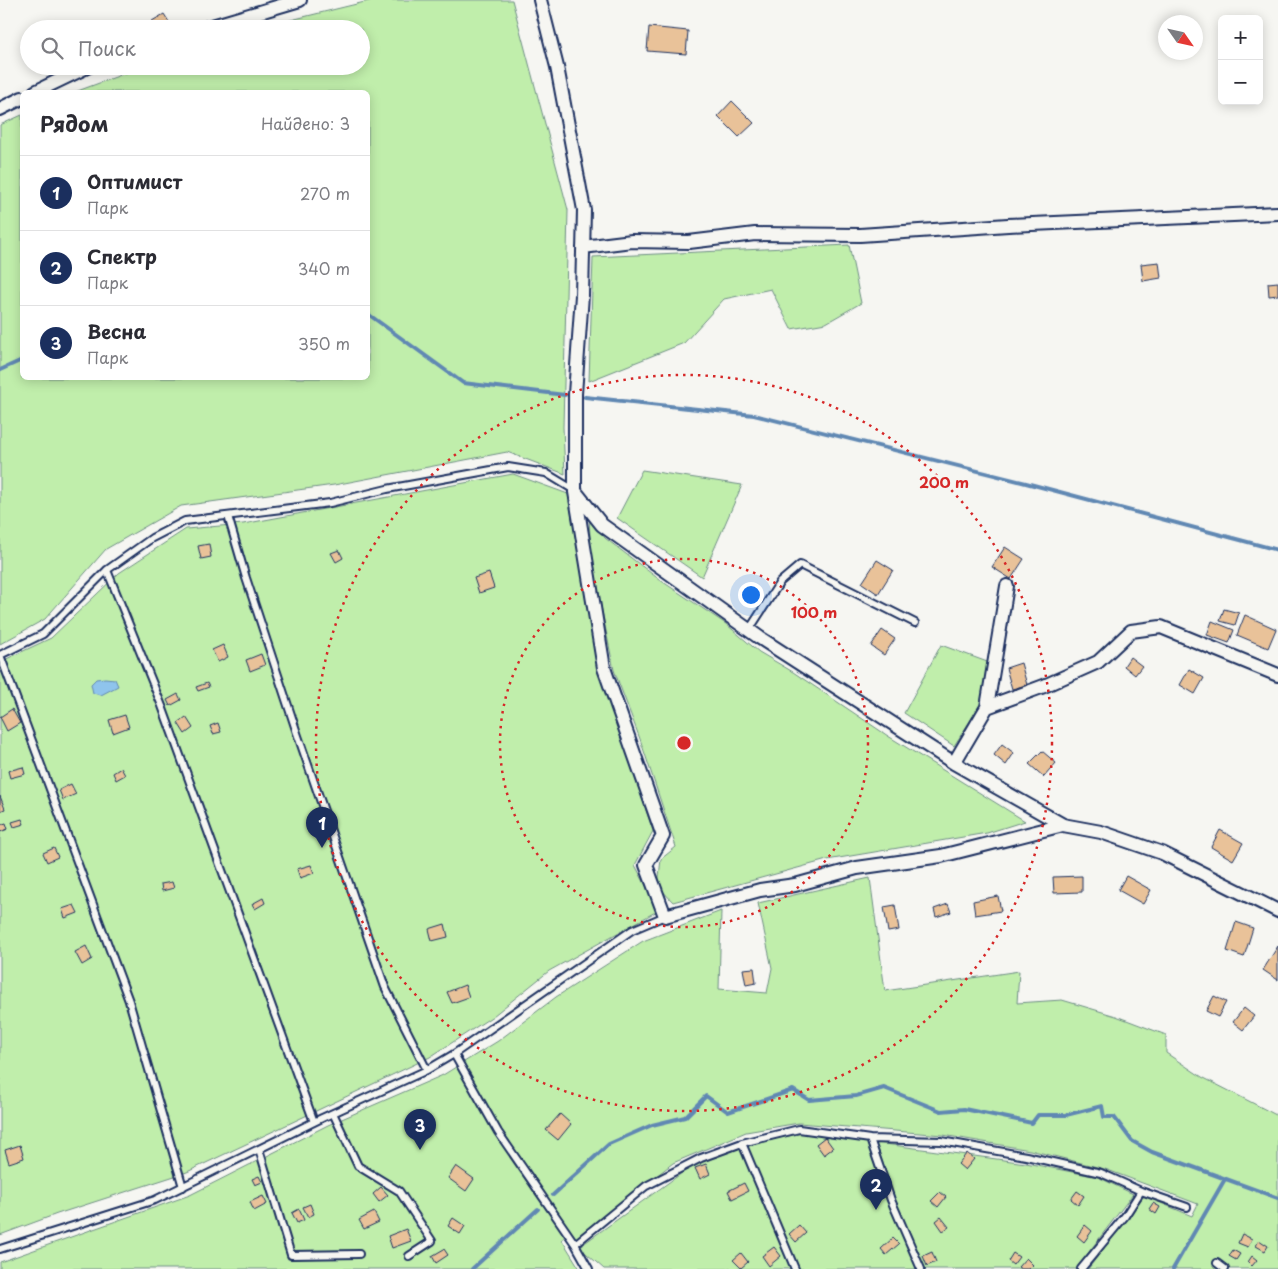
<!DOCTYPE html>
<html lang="ru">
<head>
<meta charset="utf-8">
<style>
  :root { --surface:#fff; --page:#f2f2f3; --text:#2b2b33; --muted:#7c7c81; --line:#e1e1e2; --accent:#1b2f5e }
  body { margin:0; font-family:"Playpen Sans",sans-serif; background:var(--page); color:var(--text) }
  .controls { position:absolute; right:15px; top:15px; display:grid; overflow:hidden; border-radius:8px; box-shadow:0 2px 12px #0003 }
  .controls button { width:45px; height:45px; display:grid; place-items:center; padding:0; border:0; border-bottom:1px solid var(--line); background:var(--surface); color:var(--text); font:25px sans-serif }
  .compass { position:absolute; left:1158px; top:15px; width:45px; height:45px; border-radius:50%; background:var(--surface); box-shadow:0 2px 12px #0003; rotate:124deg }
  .you { position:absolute; left:750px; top:594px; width:18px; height:18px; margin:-12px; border:4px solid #fff; border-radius:50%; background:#1a73e8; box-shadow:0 0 0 8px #1a73e833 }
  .badge { display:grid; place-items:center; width:32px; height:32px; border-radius:50%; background:var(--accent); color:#fff; font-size:16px; font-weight:700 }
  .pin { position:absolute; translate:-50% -41px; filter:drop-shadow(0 1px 2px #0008) }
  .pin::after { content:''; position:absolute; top:26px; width:18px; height:15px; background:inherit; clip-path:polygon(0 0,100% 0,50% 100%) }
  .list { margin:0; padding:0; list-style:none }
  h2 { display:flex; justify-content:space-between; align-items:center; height:65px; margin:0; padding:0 20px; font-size:21px }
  h2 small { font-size:16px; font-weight:400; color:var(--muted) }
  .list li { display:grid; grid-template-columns:32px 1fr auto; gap:15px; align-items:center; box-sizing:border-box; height:75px; padding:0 20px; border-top:1px solid var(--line) }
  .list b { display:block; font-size:19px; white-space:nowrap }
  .list p { margin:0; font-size:16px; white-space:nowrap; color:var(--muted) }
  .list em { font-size:16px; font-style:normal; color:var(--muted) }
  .icon { flex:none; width:28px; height:28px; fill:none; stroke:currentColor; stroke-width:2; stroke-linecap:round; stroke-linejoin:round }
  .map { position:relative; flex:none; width:1278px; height:1269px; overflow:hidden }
  .search { position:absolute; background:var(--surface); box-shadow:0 2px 12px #0003; left:20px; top:20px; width:350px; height:55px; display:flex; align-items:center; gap:12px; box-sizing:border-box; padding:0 18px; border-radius:28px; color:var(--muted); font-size:19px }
  .panel { position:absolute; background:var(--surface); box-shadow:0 2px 12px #0003; left:20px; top:90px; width:350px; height:290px; border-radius:8px }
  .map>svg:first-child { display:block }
  .green { fill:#c0eeab; stroke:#6e8e84 }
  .water { fill:#8fc4ec; stroke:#6188b3 }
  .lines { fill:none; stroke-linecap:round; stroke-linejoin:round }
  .stream { stroke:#6188b3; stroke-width:4 }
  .building { fill:#e9c299; stroke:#1b2f5e }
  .service-casing { stroke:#1b2f5e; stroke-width:10 }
  .minor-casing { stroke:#1b2f5e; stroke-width:16 }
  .service { stroke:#f6f6f2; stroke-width:6 }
  .minor { stroke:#f6f6f2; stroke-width:12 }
  .ring { fill:none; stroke:#d62828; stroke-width:2.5; stroke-dasharray:2.5 5 }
  .centre { fill:#d62828; stroke:#f6f6f2; stroke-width:2.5 }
  .ring-label { font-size:15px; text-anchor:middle; font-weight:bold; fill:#d62828; stroke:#f6f6f2; stroke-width:5; stroke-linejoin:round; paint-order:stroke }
</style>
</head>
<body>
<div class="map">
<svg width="1278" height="1269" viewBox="0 0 1278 1269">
  <rect width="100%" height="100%" fill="#f6f6f2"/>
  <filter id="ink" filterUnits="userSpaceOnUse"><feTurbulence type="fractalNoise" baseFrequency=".02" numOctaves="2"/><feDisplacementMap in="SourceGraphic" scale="10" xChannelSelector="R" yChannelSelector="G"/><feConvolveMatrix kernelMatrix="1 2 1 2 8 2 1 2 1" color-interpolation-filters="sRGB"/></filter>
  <g filter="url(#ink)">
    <path class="green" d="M 373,0 L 512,0 L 568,210 L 563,427 L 565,474 L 507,452 L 334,485 L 181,506 L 106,549 L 45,619 L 0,644 L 0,125 L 22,115 L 22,378 L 368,378 L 368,92 L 75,92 L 145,66 L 361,66 L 361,29 L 254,29 Z
      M 849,245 L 861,303 L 826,323 L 791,329 L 771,289 L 724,299 L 684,343 L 589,381 L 593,257 Z
      M 642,470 L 742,485 L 702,577 L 617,518 Z
      M 513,474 L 568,494 L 598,667 L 653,831 L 635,865 L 659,910 L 549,971 L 493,1016 L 430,1057 L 187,1172 L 57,1214 L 0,1235 L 0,662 L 51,638 L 119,573 L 186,529 L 243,524 Z
      M 589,517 L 605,538 L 660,580 L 726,624 L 759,652 L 793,672 L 888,736 L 1025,821 L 987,833 L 827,860 L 673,902 L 658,886 L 661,859 L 676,847 L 640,739 L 614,670 L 591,557 Z
      M 941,645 L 990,663 L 984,699 L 954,746 L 904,713 Z
      M 870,878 L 885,991 L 1019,971 L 1017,1003 L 1062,1000 L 1116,1016 L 1166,1035 L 1166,1053 L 1202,1077 L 1278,1116 L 1278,1269 L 1088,1269 L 1144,1196 L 1192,1216 L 1198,1204 L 1105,1169 L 1030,1150 L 943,1135 L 799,1123 L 746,1132 L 673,1163 L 575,1239 L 568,1232 L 562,1240 L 580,1269 L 0,1269 L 0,1262 L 190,1195 L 328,1125 L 443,1075 L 498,1041 L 556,997 L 643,941 L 721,911 L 719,989 L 767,993 L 772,968 L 758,903 Z
      M 803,1133 L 1026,1163 L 1098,1177 L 1133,1194 L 1076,1269 L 604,1269 L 579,1247 L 693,1165 L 746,1145 Z"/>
    <path class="water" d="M 105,678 L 115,679 L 118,686 L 101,695 L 93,693 L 91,684 L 96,679 Z"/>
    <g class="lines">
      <path class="stream" d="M 368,314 L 463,383 L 565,395
        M 0,370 L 22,360
        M 585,397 L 754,415 L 1026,483 L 1278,550
        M 553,1195 L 609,1144 L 652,1125 L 685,1117 L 706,1096 L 728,1112 L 793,1090 L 809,1100 L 856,1096 L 884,1088 L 941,1111 L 964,1109 L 1032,1123 L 1038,1115 L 1066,1115 L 1102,1106 L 1104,1117 L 1114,1117 L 1132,1141 L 1152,1152 L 1278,1198
        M 472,1269 L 538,1209
        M 1173,1269 L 1225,1179"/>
    </g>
    <path class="building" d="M 164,14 L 171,25 L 165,29 L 157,29 L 152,21 Z
      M 649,27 L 688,31 L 686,54 L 647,51 Z
      M 732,101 L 754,123 L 739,137 L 718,116 Z
      M 1159,262 L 1161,278 L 1143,281 L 1141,264 Z
      M 1278,282 L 1278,295 L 1269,296 L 1268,283 Z
      M 209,544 L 211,557 L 201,559 L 198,546 Z
      M 1005,547 L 1024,559 L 1011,579 L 992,567 Z
      M 339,550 L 343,558 L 336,562 L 331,553 Z
      M 877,560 L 893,570 L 878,594 L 862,583 Z
      M 489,573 L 494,588 L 479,593 L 474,578 Z
      M 1224,609 L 1239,613 L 1235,625 L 1220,621 Z
      M 1245,615 L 1276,629 L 1268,648 L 1237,635 Z
      M 1212,621 L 1234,630 L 1229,643 L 1207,635 Z
      M 882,630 L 895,639 L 884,655 L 871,646 Z
      M 223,645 L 228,657 L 218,662 L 212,650 Z
      M 261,654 L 265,665 L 250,671 L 246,660 Z
      M 1130,657 L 1142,666 L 1135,675 L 1124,666 Z
      M 1021,663 L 1027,685 L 1012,689 L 1006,668 Z
      M 1189,669 L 1204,678 L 1195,694 L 1180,685 Z
      M 207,683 L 209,687 L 198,691 L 196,687 Z
      M 178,694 L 181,700 L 170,706 L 167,700 Z
      M 12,709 L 20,723 L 7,731 L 0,717 Z
      M 125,715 L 129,727 L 113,733 L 109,720 Z
      M 186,717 L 193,728 L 185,734 L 178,723 Z
      M 218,723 L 221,732 L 213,734 L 210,726 Z
      M 1002,744 L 1014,753 L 1006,765 L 994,755 Z
      M 1042,751 L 1056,763 L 1044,777 L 1029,764 Z
      M 23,767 L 25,774 L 10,778 L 8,771 Z
      M 121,768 L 125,775 L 116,780 L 113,773 Z
      M 71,784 L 76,794 L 63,800 L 59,790 Z
      M 0,796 L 5,809 L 0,811 Z
      M 22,819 L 24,824 L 14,827 L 12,822 Z
      M 6,823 L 8,829 L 0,832 L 0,825 Z
      M 1220,830 L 1243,843 L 1233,860 L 1211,847 Z
      M 54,848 L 58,857 L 47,862 L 43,853 Z
      M 311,865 L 314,873 L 300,878 L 297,869 Z
      M 1082,876 L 1082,892 L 1054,893 L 1053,877 Z
      M 1126,876 L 1151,890 L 1143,904 L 1118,890 Z
      M 172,882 L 174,888 L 162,891 L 161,884 Z
      M 998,896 L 1001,911 L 975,915 L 973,901 Z
      M 263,898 L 265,903 L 255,909 L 252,904 Z
      M 948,904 L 951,912 L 936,917 L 934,909 Z
      M 74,905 L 78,913 L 65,918 L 62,909 Z
      M 895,905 L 899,930 L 888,932 L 884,907 Z
      M 1236,922 L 1253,928 L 1244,957 L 1227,951 Z
      M 445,924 L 448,937 L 432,941 L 429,929 Z
      M 86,946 L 92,959 L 82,965 L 75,952 Z
      M 1278,946 L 1278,980 L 1263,970 Z
      M 754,968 L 756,983 L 746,985 L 743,969 Z
      M 465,985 L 469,997 L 452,1003 L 447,992 Z
      M 1214,996 L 1226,1002 L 1218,1017 L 1206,1011 Z
      M 1244,1008 L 1254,1016 L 1243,1030 L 1233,1022 Z
      M 560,1114 L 571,1124 L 558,1140 L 546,1130 Z
      M 825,1137 L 833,1148 L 824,1155 L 816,1144 Z
      M 20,1145 L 24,1158 L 9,1163 L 5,1150 Z
      M 967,1153 L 974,1159 L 965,1170 L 958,1164 Z
      M 706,1164 L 710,1174 L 700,1179 L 695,1168 Z
      M 456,1166 L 474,1179 L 466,1191 L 448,1178 Z
      M 259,1176 L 262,1182 L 255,1185 L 252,1179 Z
      M 744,1183 L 748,1191 L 732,1199 L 728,1191 Z
      M 381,1187 L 388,1195 L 379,1202 L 373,1194 Z
      M 1077,1191 L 1084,1196 L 1078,1205 L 1071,1199 Z
      M 940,1192 L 946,1197 L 938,1207 L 931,1201 Z
      M 263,1196 L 267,1204 L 254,1211 L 250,1202 Z
      M 1153,1203 L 1160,1207 L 1156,1214 L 1149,1209 Z
      M 310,1204 L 314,1214 L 308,1217 L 303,1207 Z
      M 299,1209 L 304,1220 L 297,1223 L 292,1213 Z
      M 374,1212 L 379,1222 L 364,1229 L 359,1220 Z
      M 941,1217 L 949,1227 L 943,1231 L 936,1221 Z
      M 453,1218 L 465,1226 L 460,1234 L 448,1226 Z
      M 799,1225 L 806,1233 L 796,1242 L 789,1234 Z
      M 1085,1225 L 1092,1231 L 1084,1242 L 1077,1236 Z
      M 406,1229 L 411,1241 L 392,1248 L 388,1236 Z
      M 1242,1234 L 1252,1239 L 1248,1247 L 1238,1243 Z
      M 893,1238 L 899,1244 L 886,1255 L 881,1249 Z
      M 1259,1240 L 1268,1246 L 1265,1251 L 1256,1246 Z
      M 774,1247 L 781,1256 L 769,1266 L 762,1256 Z
      M 444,1249 L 448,1255 L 436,1263 L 432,1256 Z
      M 1233,1250 L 1240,1254 L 1236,1260 L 1229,1256 Z
      M 932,1252 L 936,1262 L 927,1266 L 923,1256 Z
      M 741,1253 L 748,1262 L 741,1268 L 733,1260 Z
      M 1013,1253 L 1019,1257 L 1013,1265 L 1008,1261 Z
      M 1252,1256 L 1257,1260 L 1252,1266 L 1248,1262 Z
      M 1026,1258 L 1033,1265 L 1029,1269 L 1021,1269 L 1018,1267 Z"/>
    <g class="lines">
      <defs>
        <path id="service" d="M 228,516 L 246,578 L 297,733 L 385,987 L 427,1070
          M 107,570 L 162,706 L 314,1122
          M 749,630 L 780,582 L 800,565 L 915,623
          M 0,655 L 43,634 L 107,570 L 152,538 L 185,521 L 330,503 L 387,489 L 508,467 L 546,473 L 574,490
          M 0,655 L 129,1001 L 183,1187
          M 333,1113 L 358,1166 L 399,1191 L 432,1241 L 409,1256
          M 870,1139 L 891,1200 L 921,1269
          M 259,1149 L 291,1255 L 359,1254
          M 1141,1191 L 1187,1207
          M 575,1244 L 646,1186 L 701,1158 L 742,1143
          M 0,1249 L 155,1200 L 322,1118 L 427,1070 L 454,1054
          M 1217,1263 L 1225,1269
          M 589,1269 L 575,1244 L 498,1132 L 454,1054 L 632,930 L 665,916
          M 795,1269 L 742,1143 L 799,1129 L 870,1139 L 941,1141 L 1026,1156 L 1101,1173 L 1141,1191 L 1125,1216 L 1081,1269"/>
        <path id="minor" d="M 540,0 L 557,67 L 584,210 L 582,295 L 575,394 L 575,491 L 602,525 L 760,638 L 954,763 L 1063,825 L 1101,832 L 1162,853 L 1278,911
          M 202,29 L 300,0
          M 35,92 L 89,66
          M 0,109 L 22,98
          M 583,247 L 632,241 L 689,242 L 755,234 L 860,235 L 1008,225 L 1278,213
          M 575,492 L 604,668 L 663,836 L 646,865 L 665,916 L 760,890 L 795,885 L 857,868 L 941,856 L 1063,825
          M 987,707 L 1044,686 L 1098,662 L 1131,631 L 1161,627 L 1278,675
          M 954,763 L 987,707 L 1007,586"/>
      </defs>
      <use href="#service" class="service-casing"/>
      <use href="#minor" class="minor-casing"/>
      <use href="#service" class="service"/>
      <use href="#minor" class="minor"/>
    </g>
  </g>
  <g class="ring">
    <circle cx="684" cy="743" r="184"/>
    <circle cx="684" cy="743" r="368"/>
  </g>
  <circle cx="684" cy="743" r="8" class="centre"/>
  <g class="ring-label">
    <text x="944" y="488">200 m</text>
    <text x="814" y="618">100 m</text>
  </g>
</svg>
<div class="controls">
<button>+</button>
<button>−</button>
</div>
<svg class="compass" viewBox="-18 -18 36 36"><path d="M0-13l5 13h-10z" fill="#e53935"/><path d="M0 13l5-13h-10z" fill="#7c7c81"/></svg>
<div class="you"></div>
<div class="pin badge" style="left:322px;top:848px">1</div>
<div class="pin badge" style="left:876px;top:1210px">2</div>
<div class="pin badge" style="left:420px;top:1150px">3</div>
<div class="search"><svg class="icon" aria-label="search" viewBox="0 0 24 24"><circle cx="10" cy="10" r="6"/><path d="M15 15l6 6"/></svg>Поиск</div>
<section class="panel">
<h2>Рядом<small>Найдено: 3</small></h2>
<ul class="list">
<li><span class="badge">1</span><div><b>Оптимист</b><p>Парк</p></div><em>270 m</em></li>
<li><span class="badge">2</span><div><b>Спектр</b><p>Парк</p></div><em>340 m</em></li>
<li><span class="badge">3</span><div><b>Весна</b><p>Парк</p></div><em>350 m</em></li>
</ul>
</section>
</div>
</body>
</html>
